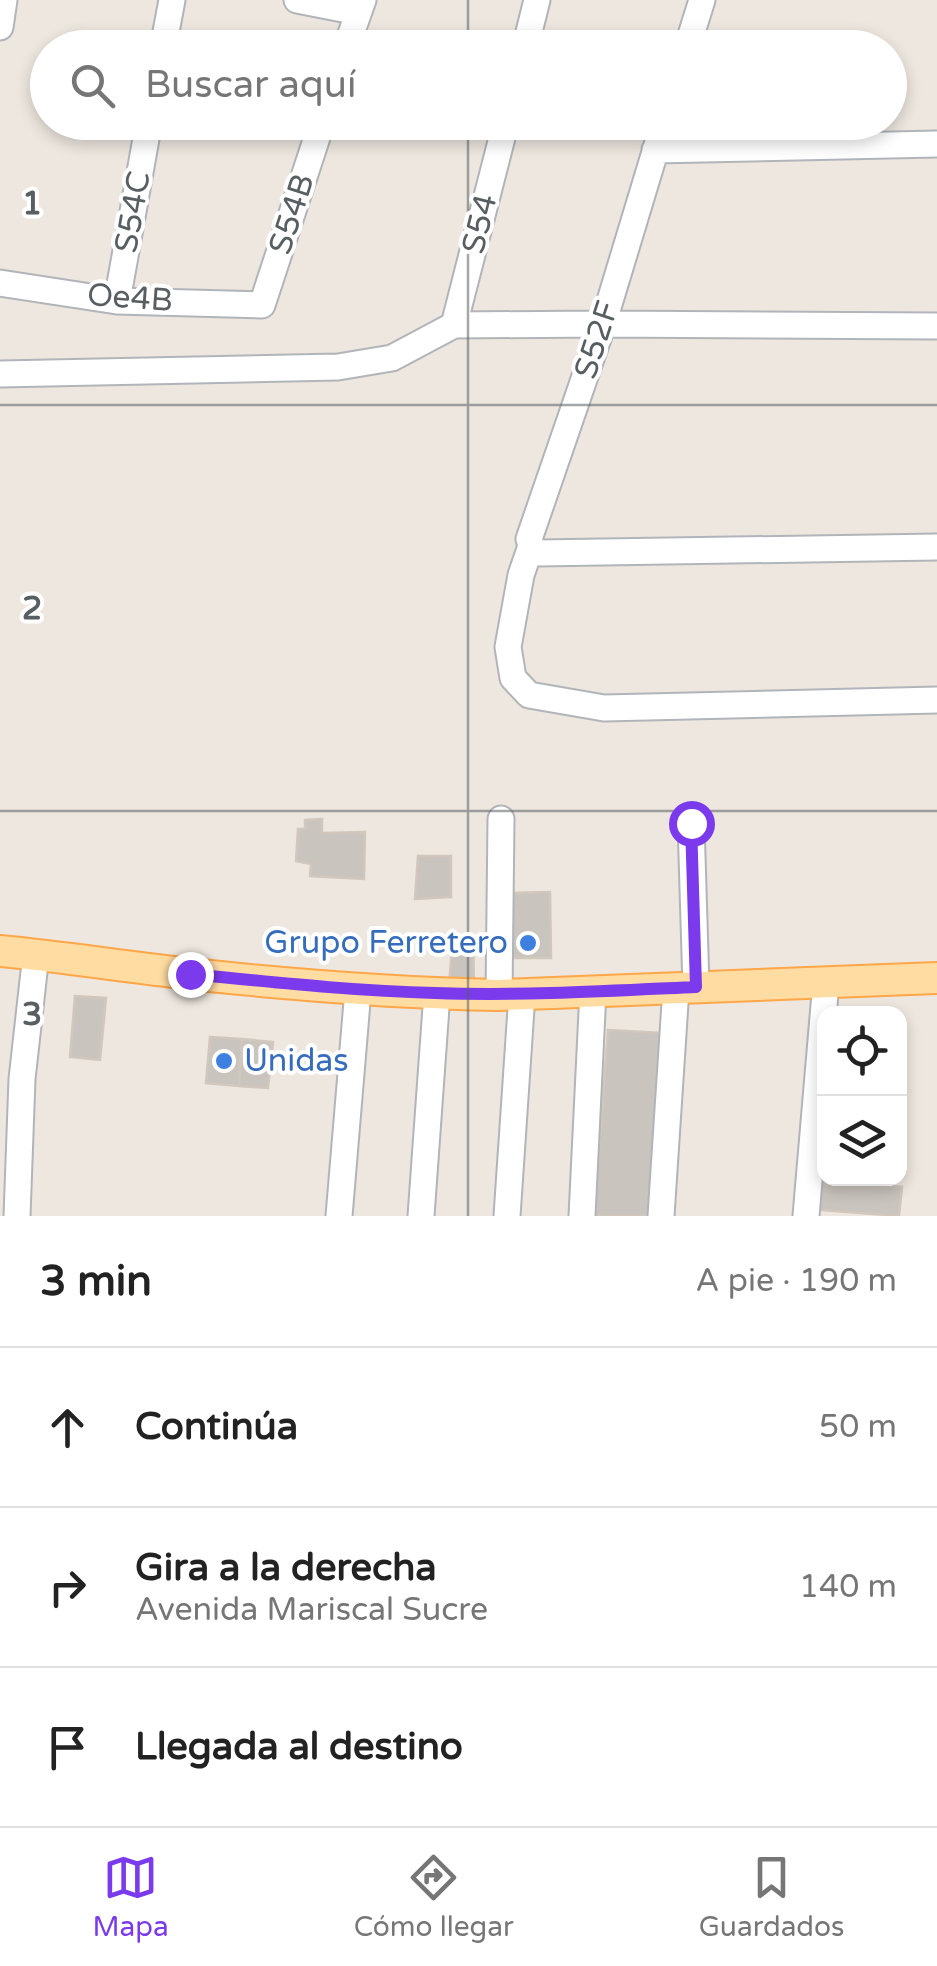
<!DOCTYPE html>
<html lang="es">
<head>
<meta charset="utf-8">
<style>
  :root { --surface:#fff; --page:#f2f2f2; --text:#222; --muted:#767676; --line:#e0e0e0; --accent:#7c3aed }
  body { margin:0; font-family:"Varela Round",sans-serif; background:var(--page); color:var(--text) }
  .controls { position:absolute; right:30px; bottom:30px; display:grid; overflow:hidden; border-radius:20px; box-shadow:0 5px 15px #0003 }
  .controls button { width:90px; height:90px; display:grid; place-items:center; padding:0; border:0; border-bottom:2px solid var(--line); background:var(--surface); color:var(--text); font:50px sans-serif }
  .stop { position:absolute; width:30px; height:30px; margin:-22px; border:8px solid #7c3aed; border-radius:50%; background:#fff }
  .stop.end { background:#7c3aed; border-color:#fff; box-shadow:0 2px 10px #0008 }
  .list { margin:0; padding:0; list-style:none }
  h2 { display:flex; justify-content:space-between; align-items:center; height:130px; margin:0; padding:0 40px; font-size:42px }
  h2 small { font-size:32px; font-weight:400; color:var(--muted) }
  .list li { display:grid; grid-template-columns:65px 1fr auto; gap:30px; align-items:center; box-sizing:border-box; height:160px; padding:0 40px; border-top:2px solid var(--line) }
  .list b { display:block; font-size:38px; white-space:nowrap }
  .list p { margin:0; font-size:32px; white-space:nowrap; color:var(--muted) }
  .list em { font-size:32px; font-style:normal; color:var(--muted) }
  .icon { flex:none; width:55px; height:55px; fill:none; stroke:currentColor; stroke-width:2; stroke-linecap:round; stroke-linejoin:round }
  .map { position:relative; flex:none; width:937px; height:1216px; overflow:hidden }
  .search { position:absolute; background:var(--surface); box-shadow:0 5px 15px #0003; left:30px; right:30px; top:30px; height:110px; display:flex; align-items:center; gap:25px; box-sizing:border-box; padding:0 35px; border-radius:55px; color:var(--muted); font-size:38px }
  .sheet { height:610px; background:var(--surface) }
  nav { display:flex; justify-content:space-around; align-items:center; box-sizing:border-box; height:140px; border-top:2px solid var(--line); background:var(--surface); font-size:28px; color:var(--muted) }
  nav a { display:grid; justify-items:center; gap:5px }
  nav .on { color:var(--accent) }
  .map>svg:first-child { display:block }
  .building { fill:#cac4be; stroke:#d2c7bd; stroke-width:2.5 }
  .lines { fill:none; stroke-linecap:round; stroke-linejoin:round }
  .minor-casing { stroke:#b1b5b9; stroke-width:29 }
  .major-casing { stroke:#fea648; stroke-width:34 }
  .minor { stroke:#fff; stroke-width:25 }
  .major { stroke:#ffdda2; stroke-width:30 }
  .route { stroke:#7c3aed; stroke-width:12 }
  .grid { fill:none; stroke:#585f62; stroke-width:2.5; stroke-opacity:0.55 }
  .shop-dot { fill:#3f7fe0; stroke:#fff; stroke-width:4 }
  .labels { text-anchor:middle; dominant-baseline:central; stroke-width:8; stroke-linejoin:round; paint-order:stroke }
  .street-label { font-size:32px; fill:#585f62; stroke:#fff }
  .shop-label { font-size:32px; fill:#366cbe; stroke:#fff; text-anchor:end }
  .grid-label { font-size:32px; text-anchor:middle; font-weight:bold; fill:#585f62; stroke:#fff; stroke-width:8; stroke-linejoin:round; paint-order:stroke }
</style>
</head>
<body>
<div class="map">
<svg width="937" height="1216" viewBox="0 0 937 1216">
  <rect width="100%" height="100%" fill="#ede7df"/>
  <path class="building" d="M 322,819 L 322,833 L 365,832 L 364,879 L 310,876 L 311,864 L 296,861 L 298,829 L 305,829 L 305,820 Z
    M 418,856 L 451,856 L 451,897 L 415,899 Z
    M 550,892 L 551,958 L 509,958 L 508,893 Z
    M 453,936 L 473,936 L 474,988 L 449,986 Z
    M 75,996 L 106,998 L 100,1060 L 70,1057 Z
    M 608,1030 L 661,1033 L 648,1216 L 594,1216 Z
    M 210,1037 L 242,1039 L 239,1086 L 206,1083 Z
    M 242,1039 L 273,1042 L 268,1088 L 239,1086 Z
    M 900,1077 L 905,1078 L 904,1114 L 900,1113 Z
    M 814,1181 L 902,1187 L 899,1216 L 810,1209 Z"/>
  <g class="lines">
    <defs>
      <path id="minor" d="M 297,0 L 358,12
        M 0,27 L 4,0
        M 163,48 L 172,0
        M 346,48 L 363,0
        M 525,48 L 537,0
        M 687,48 L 702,0
        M 664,122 L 603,324 L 529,539 L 531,546 L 538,553 L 937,547
        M 655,150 L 937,144
        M 0,283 L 117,301 L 262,305 L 322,122
        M 117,301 L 149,122
        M 454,325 L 506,122
        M 0,374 L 338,367 L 392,358 L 454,325 L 603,324 L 937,326
        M 531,546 L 521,575 L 508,647 L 513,678 L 529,695 L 604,708 L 937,700
        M 691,823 L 696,987
        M 499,995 L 501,819
        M 17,1216 L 22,1079 L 36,954
        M 339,1216 L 358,990
        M 421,1216 L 437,993
        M 507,1216 L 522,994
        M 582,1216 L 593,991
        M 661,1216 L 676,988
        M 806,1216 L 826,982"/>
      <path id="major" d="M 0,951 C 64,957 127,967 191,974 C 294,985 396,993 499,995 L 937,978"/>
    </defs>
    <use href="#minor" class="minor-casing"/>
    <use href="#major" class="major-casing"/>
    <use href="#minor" class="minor"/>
    <use href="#major" class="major"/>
  </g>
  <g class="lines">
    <path class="route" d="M 190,974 C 272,982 353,991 435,993 C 522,996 609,991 696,987 L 691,823"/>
  </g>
  <path class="grid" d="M 468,0 L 468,48M 468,122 L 468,1216M 0,405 L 937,405M 0,811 L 937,811"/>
  <g class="shop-dot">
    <circle cx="528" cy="943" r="10"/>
    <circle cx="224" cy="1061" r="10"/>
  </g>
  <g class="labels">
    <g class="street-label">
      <text transform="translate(133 212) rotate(-80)">S54C</text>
      <text transform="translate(292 214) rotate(-72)">S54B</text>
      <text transform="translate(480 224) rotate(-76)">S54</text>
      <text transform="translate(130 298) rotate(4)">Oe4B</text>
      <text transform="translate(597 340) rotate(-72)">S52F</text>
    </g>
    <g class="shop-label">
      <text x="508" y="943">Grupo Ferretero</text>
      <text x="244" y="1061" text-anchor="start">Unidas</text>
    </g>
  </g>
  <g class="grid-label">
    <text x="32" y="214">1</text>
    <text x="32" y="619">2</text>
    <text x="32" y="1025">3</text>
  </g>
</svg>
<div class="controls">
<button><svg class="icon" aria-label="locate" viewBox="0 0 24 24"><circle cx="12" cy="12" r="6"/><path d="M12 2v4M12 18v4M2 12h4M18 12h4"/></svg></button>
<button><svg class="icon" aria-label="layers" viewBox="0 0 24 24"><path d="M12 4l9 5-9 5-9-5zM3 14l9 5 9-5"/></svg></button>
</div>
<div class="stop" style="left:691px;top:823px"></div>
<div class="stop end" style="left:190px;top:974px"></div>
<div class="search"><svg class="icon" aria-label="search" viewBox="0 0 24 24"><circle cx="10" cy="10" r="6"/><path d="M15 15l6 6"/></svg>Buscar aquí</div>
</div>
<section class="sheet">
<h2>3 min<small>A pie · 190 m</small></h2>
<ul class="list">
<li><svg class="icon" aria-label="ahead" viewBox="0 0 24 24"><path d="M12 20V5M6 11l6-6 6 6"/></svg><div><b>Continúa</b></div><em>50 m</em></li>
<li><svg class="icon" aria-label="right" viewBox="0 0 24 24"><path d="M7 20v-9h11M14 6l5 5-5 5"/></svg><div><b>Gira a la derecha</b><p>Avenida Mariscal Sucre</p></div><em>140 m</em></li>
<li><svg class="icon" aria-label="arrive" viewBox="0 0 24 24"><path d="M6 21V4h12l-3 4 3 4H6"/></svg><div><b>Llegada al destino</b></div></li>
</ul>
</section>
<nav>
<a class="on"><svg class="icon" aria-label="map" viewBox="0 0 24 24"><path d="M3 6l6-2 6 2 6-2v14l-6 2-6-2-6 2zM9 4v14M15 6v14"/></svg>Mapa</a>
<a><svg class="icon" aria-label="directions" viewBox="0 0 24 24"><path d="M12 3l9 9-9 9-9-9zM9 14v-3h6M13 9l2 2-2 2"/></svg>Cómo llegar</a>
<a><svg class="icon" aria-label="saved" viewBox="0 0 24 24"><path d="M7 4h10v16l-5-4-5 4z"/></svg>Guardados</a>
</nav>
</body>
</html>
